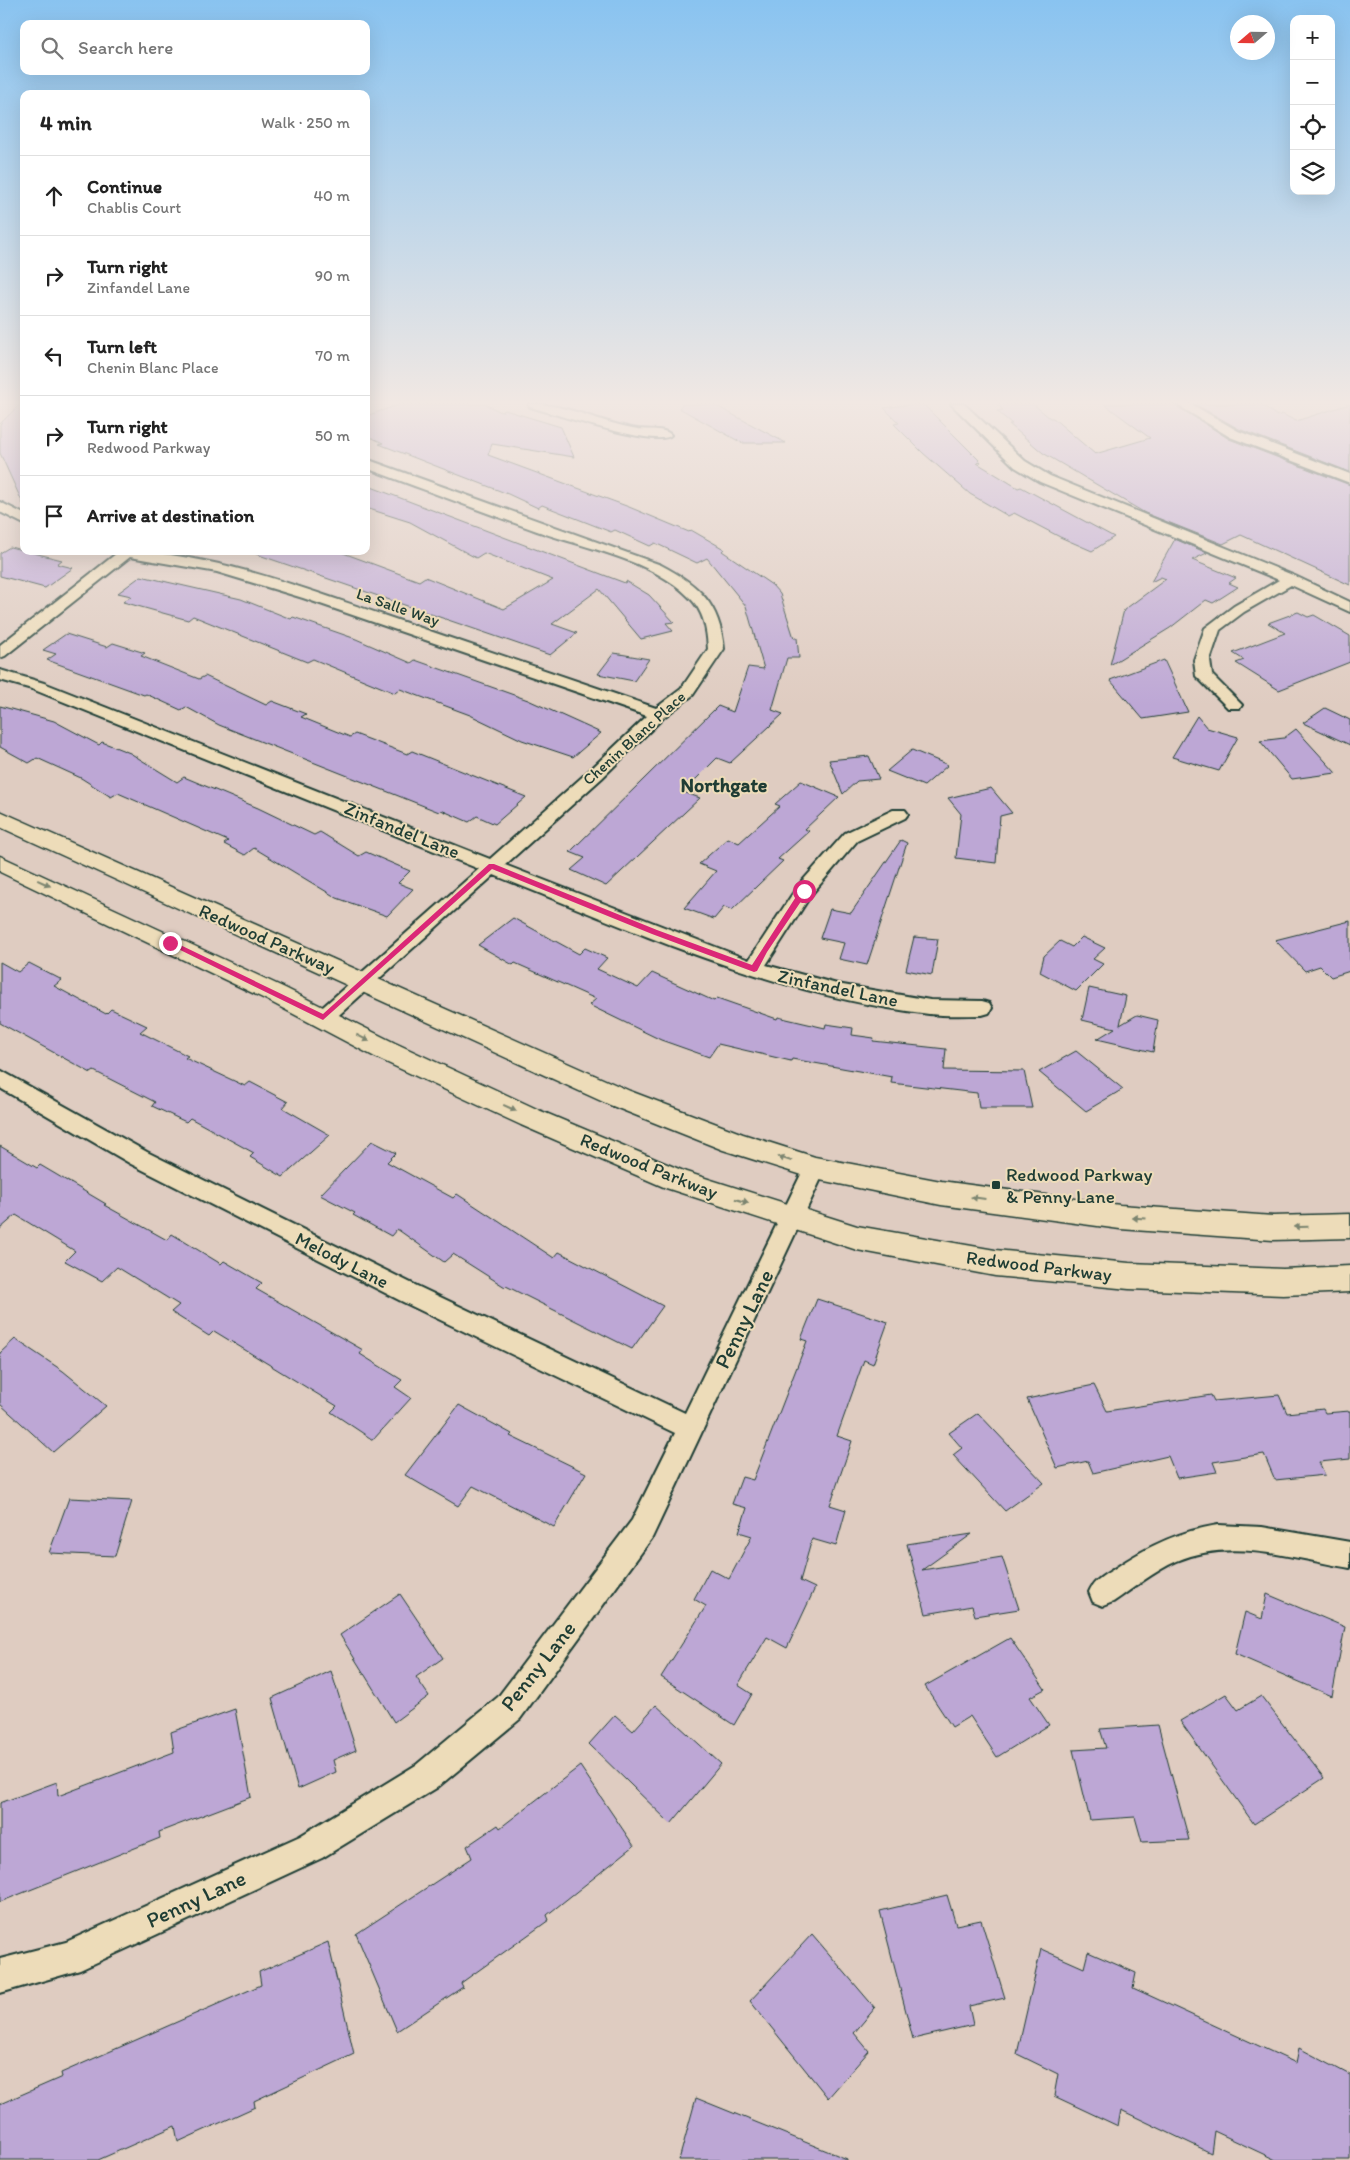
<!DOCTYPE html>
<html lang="en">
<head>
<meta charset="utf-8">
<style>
  :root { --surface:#fff; --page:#f2f2f2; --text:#222; --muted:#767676; --line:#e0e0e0 }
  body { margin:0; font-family:Itim,sans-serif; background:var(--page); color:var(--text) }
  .controls { position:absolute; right:15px; top:15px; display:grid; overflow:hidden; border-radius:10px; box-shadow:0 5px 20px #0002 }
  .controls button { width:45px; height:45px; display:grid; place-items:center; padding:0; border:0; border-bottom:1px solid var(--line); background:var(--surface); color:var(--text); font:25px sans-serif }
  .compass { position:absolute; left:1230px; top:15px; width:45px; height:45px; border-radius:50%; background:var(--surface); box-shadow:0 5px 20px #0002; rotate:250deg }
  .stop { position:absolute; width:15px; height:15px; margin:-11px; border:4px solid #db2777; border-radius:50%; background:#fff }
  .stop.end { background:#db2777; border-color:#fff; box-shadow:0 1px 5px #0008 }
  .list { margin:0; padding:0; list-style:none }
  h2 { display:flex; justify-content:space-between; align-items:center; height:65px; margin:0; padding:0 20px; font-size:21px }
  h2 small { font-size:16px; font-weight:400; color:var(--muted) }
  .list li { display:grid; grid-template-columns:32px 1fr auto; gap:15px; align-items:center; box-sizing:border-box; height:80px; padding:0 20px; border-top:1px solid var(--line) }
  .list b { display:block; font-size:19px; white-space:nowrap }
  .list p { margin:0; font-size:16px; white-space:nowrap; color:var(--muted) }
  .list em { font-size:16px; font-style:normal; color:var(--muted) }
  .icon { flex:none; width:28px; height:28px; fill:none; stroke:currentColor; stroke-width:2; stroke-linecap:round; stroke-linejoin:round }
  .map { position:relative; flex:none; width:1350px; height:2160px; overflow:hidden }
  .search { position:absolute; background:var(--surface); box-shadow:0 5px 20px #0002; left:20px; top:20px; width:350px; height:55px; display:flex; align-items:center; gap:12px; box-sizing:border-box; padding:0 18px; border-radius:10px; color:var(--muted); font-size:19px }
  .panel { position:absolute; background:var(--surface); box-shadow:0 5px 20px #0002; left:20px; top:90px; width:350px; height:465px; border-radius:10px }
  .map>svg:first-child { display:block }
  .building { fill:#bda7d5; stroke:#1f3d34 }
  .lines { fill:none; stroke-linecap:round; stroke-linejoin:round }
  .minor-casing { stroke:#1f3d34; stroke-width:4 }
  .secondary-casing { stroke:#1f3d34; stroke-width:3 }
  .minor { fill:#eddcb9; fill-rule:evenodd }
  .secondary { fill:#eddcb9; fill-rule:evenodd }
  .oneway { fill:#7c8570 }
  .route { fill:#db2777 }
  .poi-dot { fill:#1f3d34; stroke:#eddcb9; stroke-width:2 }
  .labels { text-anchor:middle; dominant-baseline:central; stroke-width:4; stroke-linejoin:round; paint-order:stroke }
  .far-street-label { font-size:16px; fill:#1f3d34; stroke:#eddcb9 }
  .street-label { font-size:19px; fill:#1f3d34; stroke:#eddcb9 }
  .poi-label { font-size:19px; fill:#1f3d34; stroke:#eddcb9; text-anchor:start }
  .neighbourhood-label { font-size:20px; font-weight:bold; fill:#1f3d34; stroke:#eddcb9 }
  .near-street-label { font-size:22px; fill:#1f3d34; stroke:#eddcb9 }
</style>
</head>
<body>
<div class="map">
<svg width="1350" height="2160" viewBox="0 0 1350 2160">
  <rect width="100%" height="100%" fill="#dfccc1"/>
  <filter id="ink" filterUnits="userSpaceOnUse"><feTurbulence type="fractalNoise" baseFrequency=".02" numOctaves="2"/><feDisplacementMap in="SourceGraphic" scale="10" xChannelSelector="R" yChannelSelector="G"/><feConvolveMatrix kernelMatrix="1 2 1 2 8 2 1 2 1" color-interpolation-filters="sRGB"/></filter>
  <g filter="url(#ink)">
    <path class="building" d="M 20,404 L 24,404 L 24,506 L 0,453 L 0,424 Z
      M 401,404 L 485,404 L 501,412 L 505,410 L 561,427 L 574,457 L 492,444 L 488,455 L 629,507 L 689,532 L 691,530 L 724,549 L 722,551 L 772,585 L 780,594 L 794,638 L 797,638 L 799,658 L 787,658 L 772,710 L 783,714 L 730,763 L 717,758 L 683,792 L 700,798 L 606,886 L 571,870 L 585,858 L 570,852 L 718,706 L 733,712 L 748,667 L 764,669 L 746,606 L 707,558 L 697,563 L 655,543 L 650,546 L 615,530 L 611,532 L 542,505 L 538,508 L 508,494 L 379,444 L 383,443 L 366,435 L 366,416 Z
      M 682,404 L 713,404 L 786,443 L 742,443 L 679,408 Z
      M 912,404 L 923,404 L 981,462 L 977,463 L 1018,488 L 1021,487 L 1114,537 L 1092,551 L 1060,537 L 1014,513 L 1008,516 L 970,494 L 923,453 L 894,424 L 899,423 L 884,408 Z
      M 997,404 L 1033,404 L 1050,418 L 1053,418 L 1095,454 L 1150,438 L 1104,404 L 1174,404 L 1229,439 L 1350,485 L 1350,585 L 1241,535 L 1223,544 L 1145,513 L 1043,453 L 1009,424 L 1012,424 L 997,411 L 1003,410 Z
      M 1195,404 L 1261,404 L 1277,416 L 1282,414 L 1296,421 L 1350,404 L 1350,472 L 1239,429 Z
      M 366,485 L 625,583 L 626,581 L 649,595 L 674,622 L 666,623 L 673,631 L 641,639 L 599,589 L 552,624 L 577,633 L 550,655 L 256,554 L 256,551 L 338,551 L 419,581 L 425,577 L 504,609 L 553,580 L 484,553 L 476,558 L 410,522 L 366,508 Z
      M 1175,539 L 1207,553 L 1192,560 L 1236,578 L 1229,583 L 1238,587 L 1213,603 L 1206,600 L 1170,628 L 1110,665 L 1124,610 L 1166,579 L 1161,577 L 1151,582 Z
      M 10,547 L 62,560 L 57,564 L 73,568 L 45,588 L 0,576 L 0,553 Z
      M 141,576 L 241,599 L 291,619 L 293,617 L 356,639 L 411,663 L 415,660 L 528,700 L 601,733 L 573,757 L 522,740 L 470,715 L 400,689 L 395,693 L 313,659 L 307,662 L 193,616 L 188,620 L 123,602 L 131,596 L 118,593 Z
      M 1298,612 L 1308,617 L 1314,615 L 1350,636 L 1350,662 L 1279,690 L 1236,663 L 1244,660 L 1233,653 L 1285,633 L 1268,623 Z
      M 66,634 L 107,647 L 113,643 L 145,653 L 141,656 L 199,679 L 205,676 L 266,705 L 272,701 L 306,714 L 301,717 L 350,737 L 355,734 L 407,754 L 412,751 L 526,797 L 495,824 L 477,816 L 469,822 L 441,810 L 439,812 L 219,725 L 186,707 L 181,710 L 146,694 L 144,695 L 47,660 L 56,654 L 43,650 Z
      M 614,653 L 649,659 L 634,681 L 598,674 Z
      M 1164,660 L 1188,712 L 1143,719 L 1110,680 Z
      M 0,706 L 54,721 L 99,745 L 102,742 L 130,753 L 177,782 L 184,777 L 258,808 L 314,835 L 320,832 L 359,856 L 366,852 L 410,871 L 398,883 L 413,889 L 387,916 L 337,898 L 254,848 L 245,855 L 224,844 L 228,841 L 118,793 L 111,797 L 81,778 L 37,758 L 29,763 L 0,747 Z
      M 1325,708 L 1350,720 L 1350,745 L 1303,723 Z
      M 1197,716 L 1207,728 L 1238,737 L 1219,771 L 1172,757 Z
      M 1296,729 L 1336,773 L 1292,779 L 1260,741 L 1284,738 Z
      M 912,750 L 948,765 L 924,786 L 887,771 Z
      M 869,756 L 879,779 L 857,781 L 843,794 L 829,760 Z
      M 801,781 L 839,797 L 805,829 L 809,831 L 778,859 L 783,861 L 732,910 L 724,907 L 714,919 L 684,908 L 716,871 L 699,864 L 728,838 L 739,843 L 780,806 L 775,804 Z
      M 991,788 L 1012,813 L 1000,816 L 996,863 L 956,858 L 961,814 L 948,798 Z
      M 901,840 L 907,843 L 867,965 L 839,959 L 844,943 L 820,938 L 830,909 L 851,913 Z
      M 513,918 L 579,954 L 585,948 L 607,958 L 597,969 L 638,988 L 652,973 L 714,1001 L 717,998 L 777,1019 L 778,1017 L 825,1028 L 826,1024 L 853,1028 L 852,1035 L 874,1038 L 873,1041 L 946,1049 L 944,1070 L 1024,1071 L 1032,1108 L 979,1108 L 977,1093 L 891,1083 L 892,1077 L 792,1059 L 791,1061 L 718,1044 L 709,1057 L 661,1040 L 589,1005 L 596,999 L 515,963 L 513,965 L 478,945 Z
      M 1350,921 L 1350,971 L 1331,977 L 1320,966 L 1305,971 L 1275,940 Z
      M 914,937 L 938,939 L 932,975 L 906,970 Z
      M 1082,937 L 1105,948 L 1093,959 L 1103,964 L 1076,991 L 1040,972 L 1044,956 L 1060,941 L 1072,947 Z
      M 0,962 L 18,972 L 29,963 L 62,980 L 54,986 L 106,1014 L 111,1009 L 147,1026 L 140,1032 L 188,1056 L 185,1058 L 245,1086 L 250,1082 L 288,1102 L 283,1108 L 330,1135 L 283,1177 L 250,1157 L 254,1153 L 190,1118 L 186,1122 L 152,1106 L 155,1102 L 94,1071 L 91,1073 L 0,1023 Z
      M 1089,988 L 1126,996 L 1120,1025 L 1137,1015 L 1158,1020 L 1153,1052 L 1097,1039 L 1115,1028 L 1082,1020 Z
      M 1076,1051 L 1123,1089 L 1086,1111 L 1039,1072 Z
      M 372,1141 L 396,1153 L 387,1162 L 453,1198 L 457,1194 L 554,1258 L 559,1252 L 663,1306 L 632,1349 L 506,1286 L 505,1287 L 453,1254 L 444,1262 L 397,1229 L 391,1236 L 353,1215 L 355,1213 L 320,1195 Z
      M 0,1146 L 37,1168 L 40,1165 L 106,1204 L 104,1205 L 167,1240 L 172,1234 L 221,1264 L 224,1261 L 262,1283 L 256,1289 L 363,1350 L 360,1354 L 402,1380 L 395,1387 L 411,1398 L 373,1440 L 331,1412 L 337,1406 L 214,1331 L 209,1336 L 171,1312 L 179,1305 L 117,1267 L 102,1281 L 65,1261 L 75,1251 L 16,1215 L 0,1229 Z
      M 817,1299 L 888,1322 L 873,1364 L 864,1360 L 837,1436 L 852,1441 L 830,1505 L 846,1510 L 836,1546 L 812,1539 L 800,1581 L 815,1588 L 787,1648 L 767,1637 L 738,1685 L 752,1694 L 734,1725 L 661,1677 L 706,1606 L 694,1599 L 710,1569 L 729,1579 L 752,1536 L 739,1532 L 747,1508 L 732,1504 L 742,1477 L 753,1480 L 807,1341 L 801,1339 Z
      M 15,1339 L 63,1371 L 106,1406 L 53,1452 L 0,1404 L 0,1353 Z
      M 1094,1385 L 1107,1411 L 1211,1395 L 1214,1401 L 1279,1395 L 1287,1413 L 1323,1409 L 1325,1413 L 1350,1411 L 1350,1459 L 1319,1462 L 1325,1475 L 1275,1480 L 1264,1454 L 1213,1462 L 1217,1472 L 1177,1478 L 1168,1456 L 1093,1473 L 1088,1461 L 1057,1468 L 1027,1399 Z
      M 459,1405 L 512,1434 L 510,1436 L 586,1473 L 554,1527 L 473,1486 L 458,1506 L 405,1475 Z
      M 978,1413 L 1044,1483 L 1005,1511 L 953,1455 L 962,1448 L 949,1433 Z
      M 69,1498 L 132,1501 L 115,1556 L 49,1553 Z
      M 972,1534 L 922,1570 L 1002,1557 L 1019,1609 L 975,1616 L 972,1606 L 926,1614 L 907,1544 Z
      M 400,1594 L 443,1658 L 416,1677 L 429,1696 L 394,1722 L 340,1635 Z
      M 1267,1594 L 1345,1627 L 1332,1696 L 1235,1654 L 1245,1612 L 1262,1619 Z
      M 1010,1638 L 1045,1689 L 1030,1697 L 1049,1725 L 997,1757 L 970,1716 L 952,1727 L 925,1686 Z
      M 331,1671 L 356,1750 L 333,1760 L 336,1772 L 298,1789 L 272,1698 Z
      M 1226,1694 L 1238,1710 L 1261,1696 L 1324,1778 L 1254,1824 L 1180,1721 Z
      M 656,1705 L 721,1764 L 671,1824 L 589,1744 L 615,1715 L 633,1731 Z
      M 235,1709 L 251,1797 L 159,1832 L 160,1838 L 0,1902 L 0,1803 L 57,1782 L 58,1796 L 174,1752 L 171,1732 Z
      M 1158,1725 L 1189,1840 L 1142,1842 L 1135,1817 L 1090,1820 L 1073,1750 L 1106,1748 L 1100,1729 Z
      M 580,1766 L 634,1846 L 547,1915 L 549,1920 L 461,1983 L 463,1987 L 397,2031 L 356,1934 L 472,1858 L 467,1846 L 498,1825 L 500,1828 Z
      M 947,1895 L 956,1925 L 981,1920 L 1005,1998 L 969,2006 L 973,2025 L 913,2039 L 880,1911 Z
      M 812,1934 L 875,2008 L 854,2033 L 869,2051 L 828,2098 L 750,2001 Z
      M 328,1942 L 354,2054 L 254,2101 L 255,2107 L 178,2142 L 175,2126 L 98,2160 L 0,2160 L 0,2104 L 62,2077 L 61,2073 L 261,1985 L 259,1972 Z
      M 1041,1949 L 1084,1968 L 1088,1952 L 1136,1973 L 1133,1988 L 1296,2063 L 1299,2048 L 1350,2075 L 1350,2160 L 1276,2160 L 1214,2131 L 1211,2153 L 1121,2110 L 1118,2126 L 1054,2096 L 1058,2074 L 1017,2054 Z
      M 696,2098 L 847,2159 L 847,2160 L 679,2160 Z"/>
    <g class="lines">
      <defs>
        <path id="minor" d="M 528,404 C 566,403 600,423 638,429 C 647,430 665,428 671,435 C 659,449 550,412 530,407 Z
          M 951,404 L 964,404 L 1025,461 L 1050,476 L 1295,576 L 1350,602 L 1350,612 L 1291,585 L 1244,612 L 1220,630 L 1210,660 L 1212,675 L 1242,705 L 1240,708 L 1228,708 L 1196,676 L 1194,660 L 1205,628 L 1234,606 L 1279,580 L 1040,482 L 1015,467 Z
          M 1176,404 L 1191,404 L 1238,431 L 1350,474 L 1350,483 L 1230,437 Z
          M 366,459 L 661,565 C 699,585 720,604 724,649 L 693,695 L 664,717 L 602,778 L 505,865 L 749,960 L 797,887 L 845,833 L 893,810 L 905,810 L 908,814 L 905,818 L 857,841 L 811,895 L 766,965 L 837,984 L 930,1000 L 982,1001 L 989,1003 L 992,1008 L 989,1013 L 982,1015 C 965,1015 946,1016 929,1014 C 776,996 635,931 494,875 L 330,1023 L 323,1025 L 316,1023 L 313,1018 L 316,1013 L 479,869 L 32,689 L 0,680 L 0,670 L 44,683 L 490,859 L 590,770 L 647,716 L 303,598 L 217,572 L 130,557 L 5,656 L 0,658 L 0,645 L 117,553 L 115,551 C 207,551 296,586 383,615 C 474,646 565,677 656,708 L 681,689 L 708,649 C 707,630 704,611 689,597 C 653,560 585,548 537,531 C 480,511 423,489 366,468 Z
          M 0,502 L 24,514 L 24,524 L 0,512 Z
          M 0,1070 L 147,1152 L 417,1286 L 685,1413 L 807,1162 L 815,1159 L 823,1162 L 826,1168 L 652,1538 L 520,1719 L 438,1787 L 322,1858 L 80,1970 L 0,1993 L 0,1959 L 66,1942 L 300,1836 L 416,1765 L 498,1697 L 632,1520 L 675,1433 L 399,1300 L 131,1164 L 0,1088 Z
          M 1218,1525 L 1262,1527 L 1350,1542 L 1350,1568 C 1296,1559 1231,1537 1177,1561 C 1154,1571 1134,1588 1113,1602 L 1103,1606 L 1093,1602 L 1089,1592 C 1094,1580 1103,1576 1114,1569 C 1146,1547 1179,1531 1218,1525 Z"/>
        <path id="secondary" d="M 0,811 L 630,1091 L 743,1134 L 815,1157 L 941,1181 L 1120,1205 L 1273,1216 L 1350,1214 L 1350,1238 L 1273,1240 L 1120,1229 L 941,1205 L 815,1179 L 723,1150 L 610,1105 L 0,827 Z
          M 0,856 L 285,988 L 395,1043 L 541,1111 L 686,1172 L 857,1226 L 995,1250 L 1129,1263 L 1283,1269 L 1350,1266 L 1350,1292 L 1283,1295 L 1129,1289 L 995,1276 L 857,1250 L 666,1188 L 521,1125 L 375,1057 L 267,1000 L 0,872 Z"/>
      </defs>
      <use href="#minor" class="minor-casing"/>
      <use href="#secondary" class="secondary-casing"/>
      <use href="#minor" class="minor"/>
      <use href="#secondary" class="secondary"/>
    </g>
    <defs><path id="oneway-solid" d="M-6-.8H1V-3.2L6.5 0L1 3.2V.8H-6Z" transform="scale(1.25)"/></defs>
    <g class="oneway">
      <use href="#oneway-solid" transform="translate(44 883) rotate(25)"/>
      <use href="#oneway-solid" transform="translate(363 1038) rotate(27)"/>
      <use href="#oneway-solid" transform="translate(510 1108) rotate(25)"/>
      <use href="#oneway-solid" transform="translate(785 1159) rotate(-162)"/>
      <use href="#oneway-solid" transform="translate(978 1198) rotate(-173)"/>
      <use href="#oneway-solid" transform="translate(742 1201) rotate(18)"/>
      <use href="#oneway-solid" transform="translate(1139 1218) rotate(-176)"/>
      <use href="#oneway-solid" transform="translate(1301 1227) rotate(178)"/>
    </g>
  </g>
  <linearGradient id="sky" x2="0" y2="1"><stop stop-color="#89c3f0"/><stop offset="0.57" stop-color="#f1e8e3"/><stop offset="1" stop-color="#f1e8e3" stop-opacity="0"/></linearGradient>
  <rect width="1350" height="706" fill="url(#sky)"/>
  <path class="route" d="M 489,864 L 494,864 L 657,930 L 752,965 L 801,889 L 808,891 L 767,952 L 757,971 L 754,972 L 652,934 L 492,869 L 323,1020 L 166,943 L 172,941 L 323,1014 Z"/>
  <rect class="poi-dot" x="991" y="1180" width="10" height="10" rx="2.5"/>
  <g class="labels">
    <g class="far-street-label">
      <text transform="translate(398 607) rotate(19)">La Salle Way</text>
      <text transform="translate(634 738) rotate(-42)">Chenin Blanc Place</text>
    </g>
    <g class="street-label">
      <text transform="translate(402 830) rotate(22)">Zinfandel Lane</text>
      <text transform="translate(267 939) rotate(24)">Redwood Parkway</text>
      <text transform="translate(838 988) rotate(12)">Zinfandel Lane</text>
      <text transform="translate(649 1166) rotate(22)">Redwood Parkway</text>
      <text transform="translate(342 1260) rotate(27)">Melody Lane</text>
      <text transform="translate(1039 1266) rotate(7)">Redwood Parkway</text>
    </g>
    <g class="poi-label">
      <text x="1006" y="1174">Redwood Parkway<tspan x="1006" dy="22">&amp; Penny Lane</tspan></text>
    </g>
    <g class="neighbourhood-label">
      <text x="724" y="785">Northgate</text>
    </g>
    <g class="near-street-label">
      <text transform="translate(744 1319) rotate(-64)">Penny Lane</text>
      <text transform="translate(538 1666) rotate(-52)">Penny Lane</text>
      <text transform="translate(196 1899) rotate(-25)">Penny Lane</text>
    </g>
  </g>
</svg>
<div class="controls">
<button>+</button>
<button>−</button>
<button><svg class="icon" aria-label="locate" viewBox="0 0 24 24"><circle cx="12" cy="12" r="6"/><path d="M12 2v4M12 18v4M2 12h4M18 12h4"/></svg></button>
<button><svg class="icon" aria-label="layers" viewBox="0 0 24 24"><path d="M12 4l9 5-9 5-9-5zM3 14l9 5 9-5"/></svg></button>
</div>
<svg class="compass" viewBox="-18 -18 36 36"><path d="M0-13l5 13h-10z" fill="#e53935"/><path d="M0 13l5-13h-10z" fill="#767676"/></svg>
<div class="stop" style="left:804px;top:891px"></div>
<div class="stop end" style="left:170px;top:943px"></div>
<div class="search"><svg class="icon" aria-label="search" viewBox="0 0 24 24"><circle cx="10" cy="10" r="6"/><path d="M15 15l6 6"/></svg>Search here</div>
<section class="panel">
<h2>4 min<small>Walk · 250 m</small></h2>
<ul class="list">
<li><svg class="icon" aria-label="ahead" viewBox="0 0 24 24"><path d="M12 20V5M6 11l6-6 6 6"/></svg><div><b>Continue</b><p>Chablis Court</p></div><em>40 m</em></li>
<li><svg class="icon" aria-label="right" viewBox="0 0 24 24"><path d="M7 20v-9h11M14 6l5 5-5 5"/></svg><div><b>Turn right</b><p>Zinfandel Lane</p></div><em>90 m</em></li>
<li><svg class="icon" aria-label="left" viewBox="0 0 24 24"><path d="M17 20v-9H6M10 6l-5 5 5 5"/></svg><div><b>Turn left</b><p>Chenin Blanc Place</p></div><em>70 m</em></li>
<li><svg class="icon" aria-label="right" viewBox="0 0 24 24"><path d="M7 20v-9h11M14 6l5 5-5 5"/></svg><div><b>Turn right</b><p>Redwood Parkway</p></div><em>50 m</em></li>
<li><svg class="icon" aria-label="arrive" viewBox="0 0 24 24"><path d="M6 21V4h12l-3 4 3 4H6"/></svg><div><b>Arrive at destination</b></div></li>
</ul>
</section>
</div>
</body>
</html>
